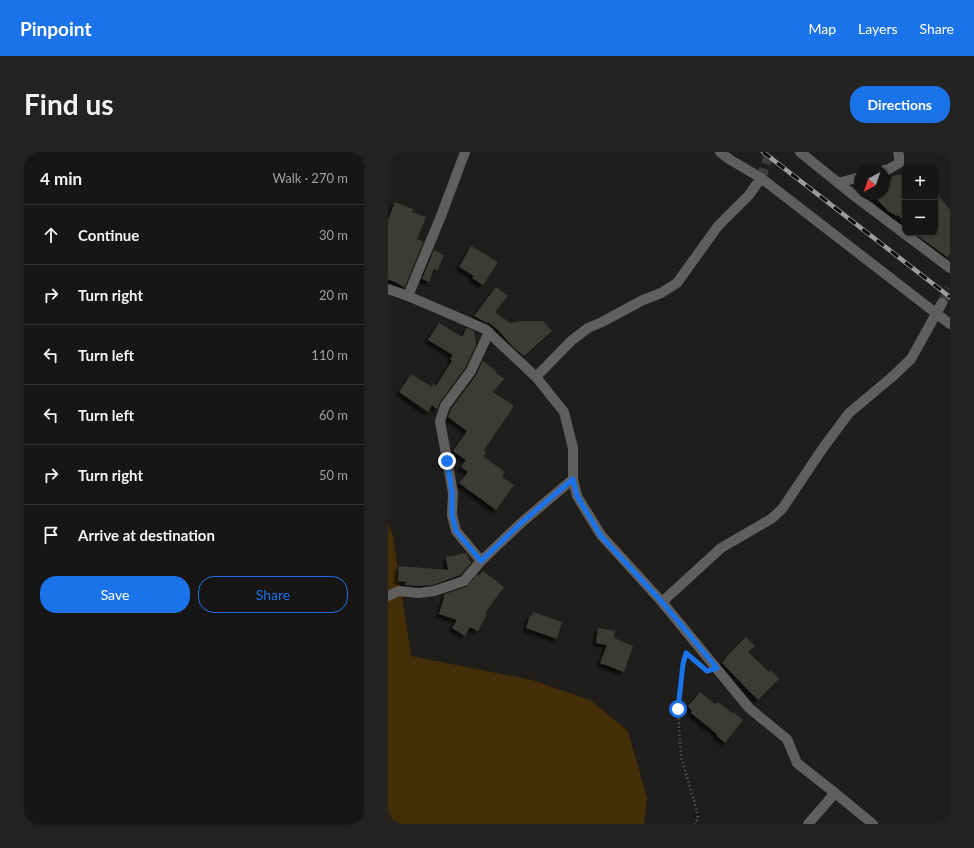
<!DOCTYPE html>
<html lang="en">
<head>
<meta charset="utf-8">
<style>
  :root { --surface:#171615; --page:#242322; --text:#f1f3f6; --muted:#9e9fa0; --line:#363534; --accent:#1a73e8 }
  body { margin:0; font-family:Lato,sans-serif; background:var(--page); color:var(--text) }
  .controls { position:absolute; right:12px; top:12px; display:grid; overflow:hidden; border-radius:8px; box-shadow:0 1px 3px #0004 }
  .controls button { width:36px; height:36px; display:grid; place-items:center; padding:0; border:0; border-bottom:1px solid var(--line); background:var(--surface); color:var(--text); font:20px sans-serif }
  .compass { position:absolute; left:466px; top:12px; width:36px; height:36px; border-radius:50%; background:var(--surface); box-shadow:0 1px 3px #0004; rotate:220deg }
  .stop { position:absolute; width:12px; height:12px; margin:-9px; border:3px solid #1a73e8; border-radius:50%; background:#fff }
  .stop.end { background:#1a73e8; border-color:#fff; box-shadow:0 1px 4px #0008 }
  .list { margin:0; padding:0; list-style:none }
  h2 { display:flex; justify-content:space-between; align-items:center; height:52px; margin:0; padding:0 16px; font-size:17px }
  h2 small { font-size:13px; font-weight:400; color:var(--muted) }
  .list li { display:grid; grid-template-columns:26px 1fr auto; gap:12px; align-items:center; box-sizing:border-box; height:60px; padding:0 16px; border-top:1px solid var(--line) }
  .list b { display:block; font-size:15px; white-space:nowrap }
  .list em { font-size:13px; font-style:normal; color:var(--muted) }
  .actions { display:flex; gap:8px; padding:12px 16px }
  .actions a { flex:1; padding:9px 0; border:1px solid var(--accent); border-radius:16px; text-align:center; font-size:14px; color:var(--accent) }
  .actions .main { background:var(--accent); color:#fff }
  .icon { flex:none; width:22px; height:22px; fill:none; stroke:currentColor; stroke-width:2; stroke-linecap:round; stroke-linejoin:round }
  .map { position:relative; flex:none; width:562px; height:672px; overflow:hidden; border-radius:16px }
  header { display:flex; align-items:center; gap:24px; box-sizing:border-box; height:56px; padding:0 20px; background:var(--accent); color:#fff }
  header strong { font-size:19px }
  nav { display:flex; gap:22px; margin-inline-start:auto; font-size:14px }
  .intro { display:flex; align-items:center; justify-content:space-between; box-sizing:border-box; height:96px; padding:0 24px }
  h1 { margin:0; font-size:28px }
  .button { padding:10px 18px; border-radius:16px; background:var(--accent); color:#fff; font-size:14px; font-weight:700 }
  main { display:flex; gap:24px; padding:0 24px }
  aside { flex:1; background:var(--surface); border-radius:16px; box-shadow:0 1px 3px #0004 }
  .map>svg:first-child { display:block }
  .green { fill:#442e08 }
  .building { fill:#3d3b38; filter:url(#shadow) }
  .lines { fill:none; stroke-linecap:round; stroke-linejoin:round }
  .minor-tunnel { stroke:#3e3d3b; stroke-width:10; stroke-dasharray:10 5; stroke-linecap:butt }
  .path { stroke:#666563; stroke-width:2.5; stroke-dasharray:1 3; stroke-linecap:butt }
  .minor { stroke:#605f5e; stroke-width:10 }
  .rail-casing { stroke:#9e9d9b; stroke-width:4.5 }
  .rail { stroke:#090807; stroke-width:3; stroke-dasharray:9; stroke-linecap:butt }
  .route { stroke:#1a73e8; stroke-width:5 }
</style>
</head>
<body>
<header>
<strong>Pinpoint</strong>
<nav><a>Map</a><a>Layers</a><a>Share</a></nav>
</header>
<div class="intro"><h1>Find us</h1><a class="button">Directions</a></div>
<main>
<aside>
<h2>4 min<small>Walk · 270 m</small></h2>
<ul class="list">
<li><svg class="icon" aria-label="ahead" viewBox="0 0 24 24"><path d="M12 20V5M6 11l6-6 6 6"/></svg><div><b>Continue</b></div><em>30 m</em></li>
<li><svg class="icon" aria-label="right" viewBox="0 0 24 24"><path d="M7 20v-9h11M14 6l5 5-5 5"/></svg><div><b>Turn right</b></div><em>20 m</em></li>
<li><svg class="icon" aria-label="left" viewBox="0 0 24 24"><path d="M17 20v-9H6M10 6l-5 5 5 5"/></svg><div><b>Turn left</b></div><em>110 m</em></li>
<li><svg class="icon" aria-label="left" viewBox="0 0 24 24"><path d="M17 20v-9H6M10 6l-5 5 5 5"/></svg><div><b>Turn left</b></div><em>60 m</em></li>
<li><svg class="icon" aria-label="right" viewBox="0 0 24 24"><path d="M7 20v-9h11M14 6l5 5-5 5"/></svg><div><b>Turn right</b></div><em>50 m</em></li>
<li><svg class="icon" aria-label="arrive" viewBox="0 0 24 24"><path d="M6 21V4h12l-3 4 3 4H6"/></svg><div><b>Arrive at destination</b></div></li>
</ul>
<div class="actions"><a class="main">Save</a><a>Share</a></div>
</aside>
<div class="map">
<svg width="562" height="672" viewBox="0 0 562 672">
  <defs>
    <filter id="shadow"><feDropShadow dx="-3.5" dy="3.5" stdDeviation="1" flood-color="#0009"/></filter>
  </defs>
  <rect width="100%" height="100%" fill="#1f1e1c"/>
  <path class="green" d="M 0,371 L 5,384 L 23,504 L 144,528 L 202,548 L 240,579 L 259,646 L 256,672 L 0,672 Z"/>
  <path class="building" d="M 517,22 L 517,70 L 510,63 L 508,64 L 505,61 L 504,62 L 502,60 L 501,60 L 484,42 L 496,42 L 496,28 L 504,27 L 504,24 Z
    M 547,39 L 562,58 L 562,102 L 559,105 L 526,81 L 547,81 Z
    M 7,50 L 25,57 L 24,60 L 38,65 L 29,87 L 35,90 L 17,135 L 0,127 L 0,68 Z
    M 83,94 L 110,110 L 95,133 L 84,126 L 86,124 L 71,115 Z
    M 46,98 L 56,103 L 49,119 L 46,117 L 41,130 L 34,127 Z
    M 108,135 L 120,144 L 107,160 L 122,171 L 135,169 L 155,169 L 164,179 L 136,204 L 125,195 L 110,178 L 100,170 L 99,171 L 86,164 Z
    M 51,171 L 74,185 L 79,176 L 86,179 L 88,193 L 77,216 L 52,250 L 49,257 L 44,253 L 40,260 L 11,240 L 23,222 L 44,235 L 45,232 L 48,234 L 64,209 L 62,207 L 65,203 L 40,188 Z
    M 95,209 L 109,220 L 108,221 L 116,227 L 105,240 L 126,254 L 96,298 L 98,301 L 95,304 L 117,320 L 114,325 L 126,333 L 108,358 L 71,331 L 80,320 L 73,315 L 78,308 L 65,299 L 79,279 L 60,265 L 63,257 L 88,223 Z
    M 78,401 L 83,411 L 72,423 L 45,433 L 31,434 L 17,433 L 18,430 L 10,429 L 11,414 L 60,418 L 58,405 Z
    M 95,419 L 111,431 L 110,431 L 116,435 L 97,461 L 99,462 L 90,479 L 82,475 L 77,484 L 64,476 L 69,468 L 51,462 L 57,442 L 78,435 L 90,422 L 91,424 Z
    M 145,460 L 174,470 L 169,487 L 138,476 L 142,463 L 144,464 Z
    M 210,476 L 227,479 L 226,486 L 245,494 L 236,520 L 212,511 L 219,493 L 208,491 Z
    M 358,485 L 367,494 L 360,500 L 381,520 L 383,518 L 391,527 L 370,548 L 334,511 L 338,506 L 338,505 Z
    M 312,540 L 327,552 L 330,550 L 344,561 L 345,560 L 355,568 L 337,591 L 328,583 L 329,582 L 303,561 L 304,559 L 300,554 Z"/>
  <g class="lines">
    <path class="minor-tunnel" d="M 373,26 L 382,0
      M 554,151 L 562,137"/>
    <path class="path" d="M 302,505 L 298,501 L 295,512 L 290,557 L 293,605 L 307,652 L 310,666 L 307,672"/>
    <path class="minor" d="M 332,0 L 341,7 L 373,26 L 562,172
      M 412,0 L 469,46 L 562,116
      M 496,18 L 499,18 L 511,11 L 511,4 L 510,0
      M 450,31 L 472,25
      M 0,137 L 20,144 L 97,177 L 148,225 L 176,260 L 185,296 L 185,327 L 189,344 L 213,383 L 274,450 L 361,556 L 399,587 L 409,611 L 447,641 L 485,672
      M 20,144 L 53,64 L 77,0
      M 148,225 L 183,189 L 200,176 L 214,170 L 255,148 L 273,141 L 289,131 L 330,74 L 361,43 L 373,26
      M 93,409 L 68,379 L 64,363 L 65,341 L 52,269 L 57,254 L 83,219 L 101,180
      M 0,444 L 11,439 L 31,441 L 46,439 L 76,429 L 93,409 L 133,371 L 185,327
      M 274,450 L 333,396 L 383,367 L 394,357 L 435,296 L 461,261 L 504,225 L 523,207 L 554,151
      M 420,672 L 447,641"/>
    <defs>
      <path id="rail" d="M 375,0 L 562,145"/>
    </defs>
    <use href="#rail" class="rail-casing"/>
    <use href="#rail" class="rail"/>
  </g>
  <g class="lines">
    <path class="route" d="M 59,309 L 64,340 L 64,363 L 68,379 L 93,409 L 133,371 L 185,327 L 189,344 L 213,384 L 274,450 L 329,516 L 319,519 L 298,501 L 295,512 L 290,557"/>
  </g>
</svg>
<div class="controls">
<button>+</button>
<button>−</button>
</div>
<svg class="compass" viewBox="-18 -18 36 36"><path d="M0-13l5 13h-10z" fill="#e53935"/><path d="M0 13l5-13h-10z" fill="#9e9fa0"/></svg>
<div class="stop" style="left:290px;top:557px"></div>
<div class="stop end" style="left:59px;top:309px"></div>
</div>
</main>
</body>
</html>
